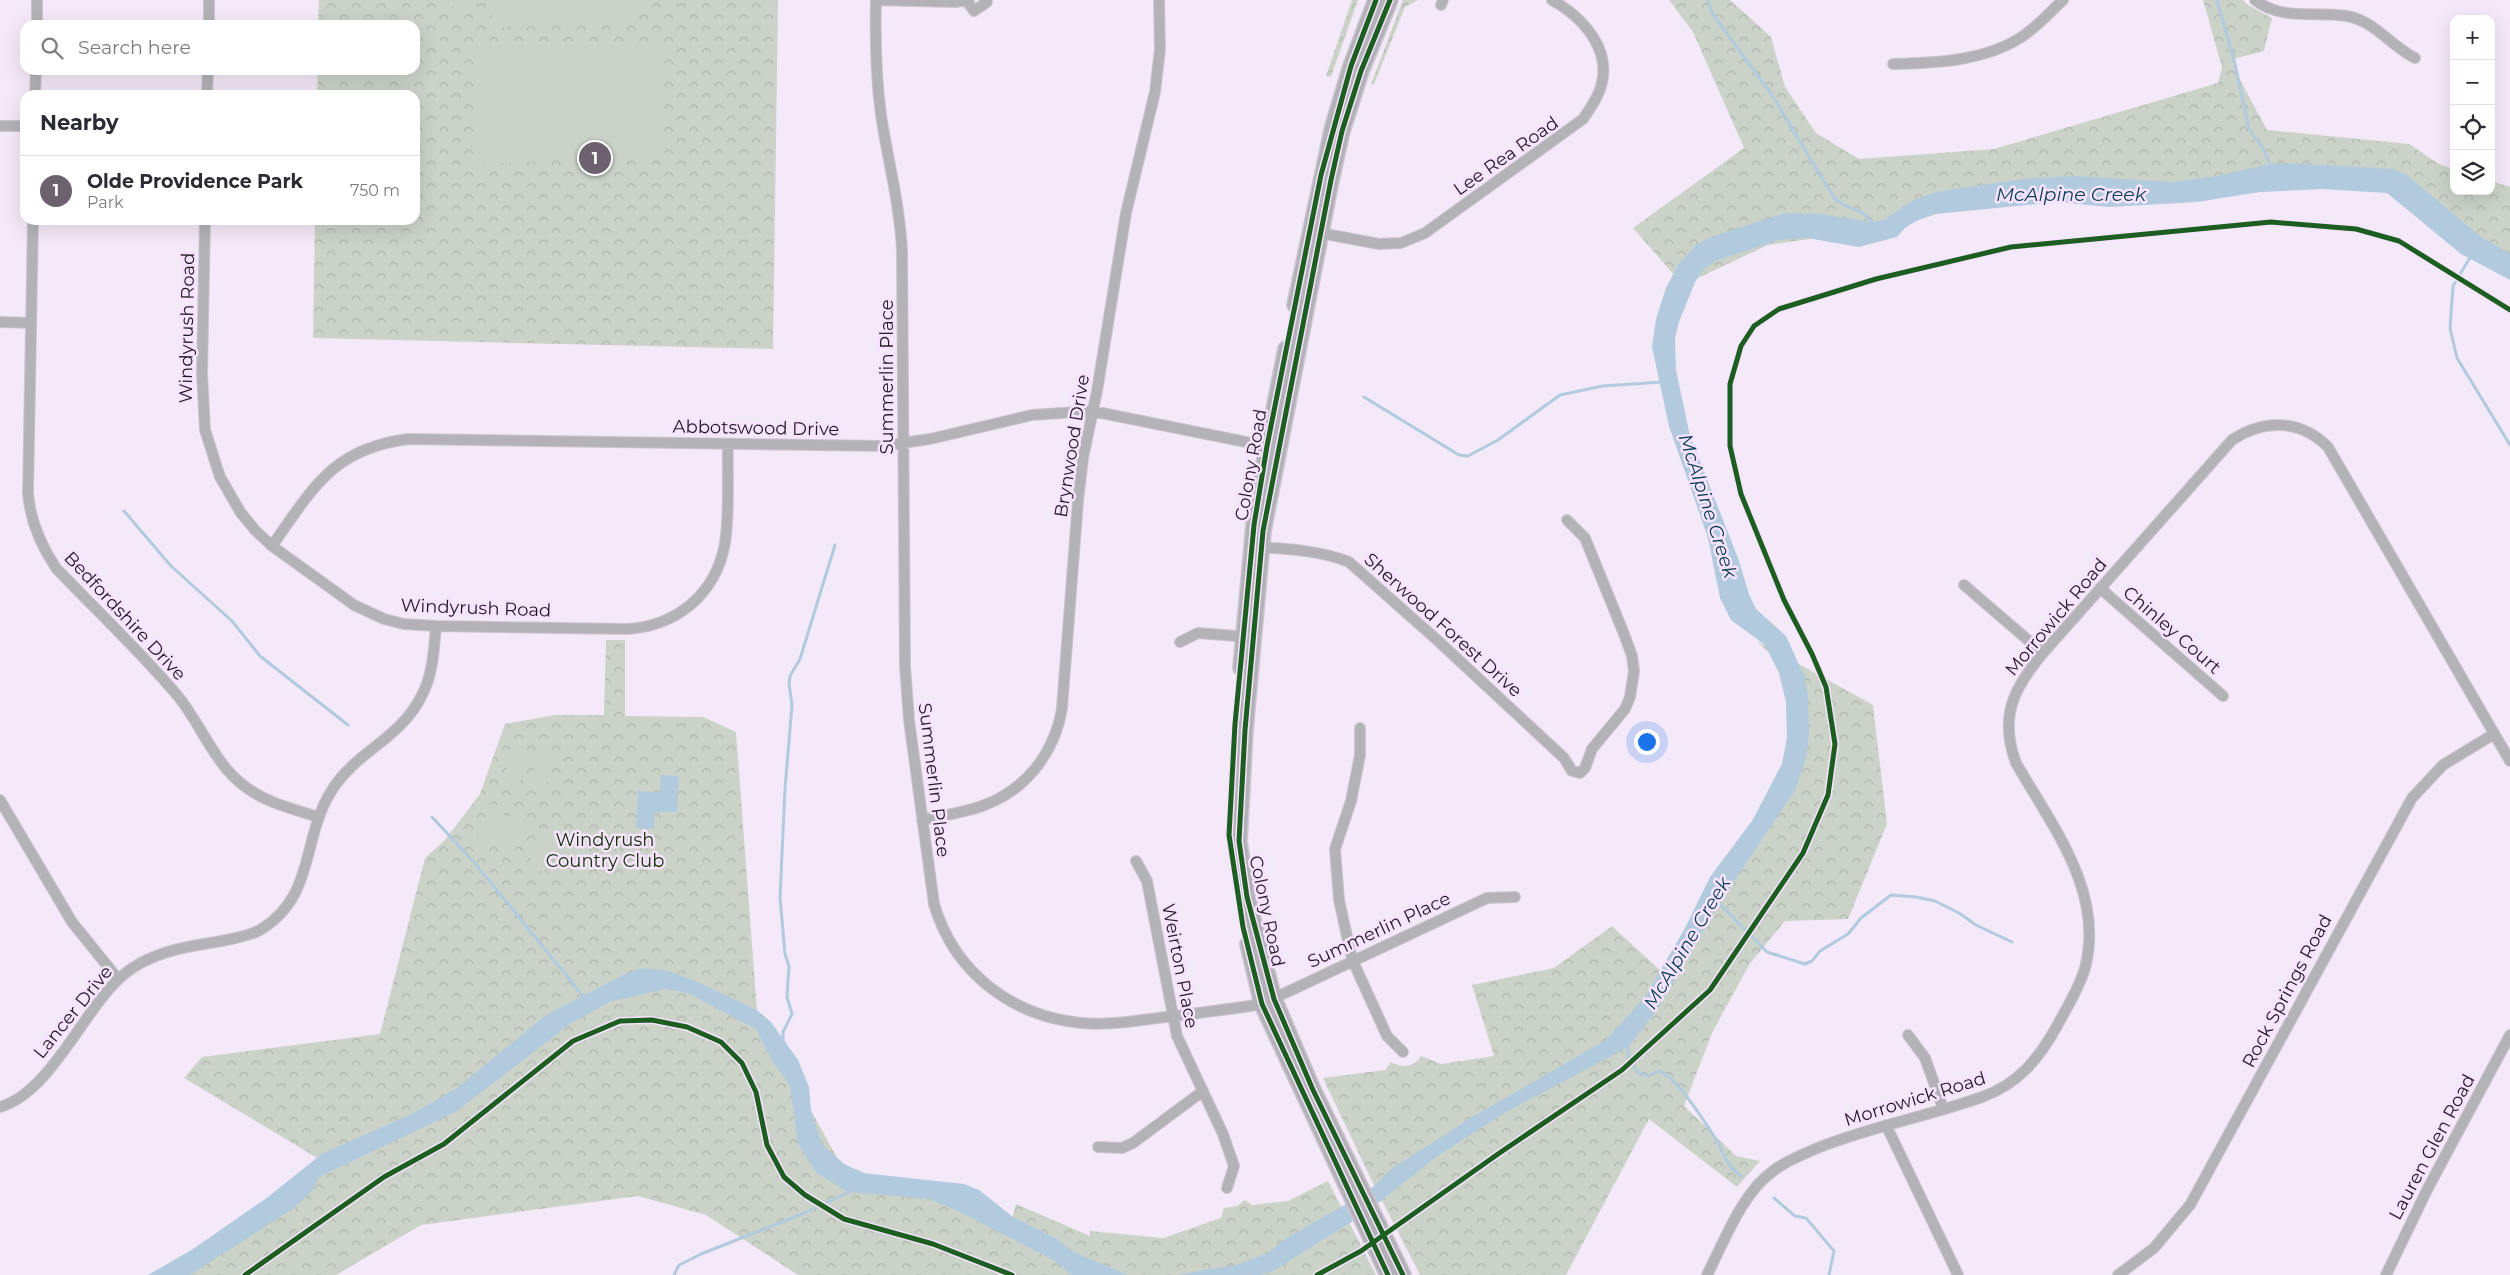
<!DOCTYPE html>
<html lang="en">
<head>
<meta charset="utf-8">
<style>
  :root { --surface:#fff; --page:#f7f7f7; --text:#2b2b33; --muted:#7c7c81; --line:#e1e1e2; --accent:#6b626e }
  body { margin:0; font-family:Montserrat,sans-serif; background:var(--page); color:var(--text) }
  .controls { position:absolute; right:15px; top:15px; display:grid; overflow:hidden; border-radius:10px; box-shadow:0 5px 20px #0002 }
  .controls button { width:45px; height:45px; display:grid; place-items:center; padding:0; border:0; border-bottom:1px solid var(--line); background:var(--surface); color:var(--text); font:25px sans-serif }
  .you { position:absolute; left:1646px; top:741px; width:18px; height:18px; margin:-12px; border:4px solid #fff; border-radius:50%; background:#1a73e8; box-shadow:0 0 0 8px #1a73e833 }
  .badge { display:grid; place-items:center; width:32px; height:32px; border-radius:50%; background:var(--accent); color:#fff; font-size:16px; font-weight:700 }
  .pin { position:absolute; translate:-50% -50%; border:2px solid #fff; box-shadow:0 1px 5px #0006 }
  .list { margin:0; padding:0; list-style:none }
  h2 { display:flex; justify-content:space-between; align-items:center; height:65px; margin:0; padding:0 20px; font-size:21px }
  h2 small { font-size:16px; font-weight:400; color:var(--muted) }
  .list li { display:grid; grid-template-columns:32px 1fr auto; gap:15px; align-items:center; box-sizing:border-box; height:70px; padding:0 20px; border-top:1px solid var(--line) }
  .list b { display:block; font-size:19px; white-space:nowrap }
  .list p { margin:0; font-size:16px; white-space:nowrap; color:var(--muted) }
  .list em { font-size:16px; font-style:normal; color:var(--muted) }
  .icon { flex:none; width:28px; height:28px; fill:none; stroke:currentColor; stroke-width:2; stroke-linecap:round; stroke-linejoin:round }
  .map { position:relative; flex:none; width:2510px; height:1275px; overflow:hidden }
  .search { position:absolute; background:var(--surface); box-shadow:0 5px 20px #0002; left:20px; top:20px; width:400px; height:55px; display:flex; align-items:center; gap:12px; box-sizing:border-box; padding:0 18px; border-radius:15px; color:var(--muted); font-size:19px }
  .panel { position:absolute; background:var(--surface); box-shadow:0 5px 20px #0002; left:20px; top:90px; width:400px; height:135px; border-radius:15px }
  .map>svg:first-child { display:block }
  .forest { fill:url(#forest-crowns) }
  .pitch { fill:#cbd3c9 }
  .water { fill:#b2cade }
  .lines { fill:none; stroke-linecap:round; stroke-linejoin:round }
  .stream { stroke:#b2cade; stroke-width:3 }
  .minor-casing { stroke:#cdc5d0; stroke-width:12 }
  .secondary-casing { stroke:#cdc5d0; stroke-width:18 }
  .minor { stroke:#b2b2b7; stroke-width:10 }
  .secondary { stroke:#b2b1b8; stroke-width:15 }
  .cycleway-casing { stroke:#f7e3fe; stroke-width:8 }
  .cycleway { stroke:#1b5e20; stroke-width:5 }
  .labels { text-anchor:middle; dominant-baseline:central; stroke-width:5; stroke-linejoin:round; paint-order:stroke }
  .street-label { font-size:18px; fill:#211923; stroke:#f7e3fe }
  .park-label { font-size:18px; fill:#103305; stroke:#f7e3fe }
  .water-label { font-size:19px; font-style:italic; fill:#0d4058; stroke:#f7e3fe }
</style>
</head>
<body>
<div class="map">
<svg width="2510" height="1275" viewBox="0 0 2510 1275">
  <defs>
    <pattern id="forest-crowns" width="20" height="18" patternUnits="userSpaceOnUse" patternTransform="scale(1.25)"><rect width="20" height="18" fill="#cbd3c9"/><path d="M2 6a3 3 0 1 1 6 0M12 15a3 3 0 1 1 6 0" fill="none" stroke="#aeb5ac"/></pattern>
  </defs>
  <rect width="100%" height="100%" fill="#f4e9f8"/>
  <path class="forest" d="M 319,0 L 778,0 L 773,349 L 313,338 L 315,220 L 415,220 L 415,95 L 317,95 L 318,70 L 415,70 L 415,25 L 318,25 Z
    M 1352,0 L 1358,0 L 1331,77 L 1326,76 Z
    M 1403,0 L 1418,0 L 1405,7 L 1374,84 L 1371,84 Z
    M 1669,0 L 1730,0 L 1771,37 L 1785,87 L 1816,133 L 1859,159 L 1994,149 L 2218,83 L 2222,67 L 2203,0 L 2243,0 L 2248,5 L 2272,18 L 2264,51 L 2233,59 L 2238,76 L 2267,130 L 2409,144 L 2439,164 L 2454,169 L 2454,191 L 2491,191 L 2491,181 L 2510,187 L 2510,271 L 2377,172 L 1961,201 L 1866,231 L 1768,245 L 1683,285 L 1633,228 L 1744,148 L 1693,32 Z
    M 606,640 L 625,640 L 625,716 L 703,717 L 736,732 L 758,1024 L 775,1045 L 840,1163 L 1009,1230 L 1016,1204 L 1090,1236 L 1090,1231 L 1163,1238 L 1221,1218 L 1224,1208 L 1237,1206 L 1245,1200 L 1252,1205 L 1288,1201 L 1328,1181 L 1376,1275 L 798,1275 L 706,1215 L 638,1196 L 421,1225 L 336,1275 L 167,1275 L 324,1162 L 184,1078 L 202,1057 L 380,1034 L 425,858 L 445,840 L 480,794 L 505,724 L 555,715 L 604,715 Z
    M 1757,641 L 1873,705 L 1887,824 L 1848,919 L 1785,921 L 1749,965 L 1712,1033 L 1684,1106 L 1736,1156 L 1760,1161 L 1737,1187 L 1649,1119 L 1566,1275 L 1420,1275 L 1370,1177 L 1323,1078 L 1385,1070 L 1391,1062 C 1403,1068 1413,1068 1421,1056 L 1441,1064 L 1494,1056 L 1472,985 L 1554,968 L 1612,926 L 1664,974 L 1798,765 L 1791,675 Z"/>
  <path class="pitch" d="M 428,0 L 478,0 L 475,12 Z
    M 491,0 L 546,0 L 550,13 L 554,0 L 641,0 L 641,14 L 634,22 L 499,27 L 492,24 Z
    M 661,45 L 665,154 L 476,165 L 474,46 Z
    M 516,745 L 531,751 L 518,786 L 502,780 Z
    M 540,753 L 556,759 L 542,795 L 527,789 Z
    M 491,803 L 506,809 L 493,845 L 477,839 Z
    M 512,811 L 528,817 L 514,853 L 498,847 Z
    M 542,830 L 557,836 L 544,872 L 528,866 Z
    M 563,839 L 579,845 L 566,881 L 550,875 Z"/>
  <path class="water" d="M 2290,163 L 2393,169 L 2407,175 L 2481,237 L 2510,254 L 2510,280 L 2461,254 L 2387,193 L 2322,189 L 2260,192 L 2197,202 L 2109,207 L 2057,202 L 1936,214 L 1916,221 L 1905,228 L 1897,237 L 1859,247 L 1807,238 L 1779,240 L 1718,260 L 1705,268 L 1695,282 L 1679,322 L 1675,338 L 1676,370 L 1690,436 L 1738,558 L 1749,594 L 1756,609 L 1786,636 L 1805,678 L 1808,696 L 1809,733 L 1806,758 L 1795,790 L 1718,905 L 1658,1009 L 1628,1047 L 1506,1112 L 1436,1157 L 1366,1213 L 1273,1271 L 1260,1275 L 1177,1275 L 1239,1264 L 1268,1253 L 1288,1237 L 1357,1198 L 1374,1186 L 1391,1169 L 1474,1116 L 1606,1040 L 1645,997 L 1685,928 L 1710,877 L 1752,821 L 1782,764 L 1787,737 L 1786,702 L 1779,673 L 1765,645 L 1731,620 L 1720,598 L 1708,538 L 1669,426 L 1652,347 L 1656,319 L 1666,288 L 1678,265 L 1696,245 L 1711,237 L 1785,213 L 1821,214 L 1872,222 L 1884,220 L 1912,201 L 1936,192 L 2022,179 L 2073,176 L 2173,182 L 2217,176 L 2270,164 Z
    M 661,775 L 679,776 L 677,812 L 655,812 L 654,829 L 636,828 L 638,791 L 660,792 Z
    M 643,968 L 669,971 L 693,980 L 757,1010 L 771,1022 L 798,1060 L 809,1087 L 811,1112 L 822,1144 L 844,1164 L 863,1173 L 964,1184 L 979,1190 L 1013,1217 L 1057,1239 L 1074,1252 L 1128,1275 L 1072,1275 L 1053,1260 L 956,1210 L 929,1199 L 848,1192 L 818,1174 L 808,1160 L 798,1143 L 790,1086 L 772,1061 L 756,1029 L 688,993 L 665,989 L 609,1002 L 570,1024 L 457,1111 L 319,1177 L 313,1190 L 294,1208 L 190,1275 L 148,1275 L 193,1249 L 268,1197 L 323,1153 L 412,1114 L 457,1088 L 546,1015 L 625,974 Z"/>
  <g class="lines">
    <path class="stream" d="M 1708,0 L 1712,13 L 1772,95 L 1834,198 C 1848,212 1860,204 1875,226
      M 2217,0 L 2235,64 L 2248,125 L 2252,134 L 2262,146 L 2271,166
      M 2471,256 L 2453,286 L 2450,328 L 2457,358 L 2510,445
      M 1364,397 L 1459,455 L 1468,456 L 1498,440 L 1560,395 L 1603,386 L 1662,382
      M 124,511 L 171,566 L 232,621 L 260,656 L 348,725
      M 432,817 L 473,861 L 584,997
      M 1718,902 L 1767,952 L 1805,964 L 1812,961 L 1820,951 L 1848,934 L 1861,918 L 1891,895 L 1916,897 L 1935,901 L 1959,913 L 1976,925 L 2012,942
      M 1628,1043 L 1628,1056 L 1637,1072 L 1648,1076 L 1659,1071 C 1676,1076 1705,1122 1715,1138 C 1726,1155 1723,1162 1741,1176
      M 783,1044 L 783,1032 L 792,1014 L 787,997 L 789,966 L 785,954 L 780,898 L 785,789 L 792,705 L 789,684 L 790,676 L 800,659 L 835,545
      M 1774,1198 L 1795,1216 L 1806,1218 L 1834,1251 L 1829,1275
      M 674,1275 L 679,1265 L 701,1254 L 802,1214 L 851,1191"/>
    <defs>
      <path id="minor" d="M 876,0 C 875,38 876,77 881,115 C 888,161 900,205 902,252 L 905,666 L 909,720 L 934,904 C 954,972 1011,1016 1081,1023 C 1113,1026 1144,1019 1175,1016 C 1204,1012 1233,1009 1262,1004 L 1487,898 L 1515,897
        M 876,0 L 955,2 L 969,0
        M 2255,0 C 2282,21 2315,11 2346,16 C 2374,20 2391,46 2415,58
        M 967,1 L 974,11 L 987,2 L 985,0
        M 1441,5 L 1443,0
        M 37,25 L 37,0
        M 209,25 L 209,0
        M 1893,64 C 1936,63 1983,61 2020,38 C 2036,28 2049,13 2063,0
        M 35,95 L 36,70
        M 207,95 L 208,70
        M 0,126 L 25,126
        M 33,220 L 28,493 C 30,521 40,544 56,568 C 96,610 139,650 177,695 C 202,725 214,765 247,788 C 267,803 294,809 318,817
        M 205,220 L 202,373 L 205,430 L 220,477 L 241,513 L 255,530 L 272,546 L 354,605 L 384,619 L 404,624 L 436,626 L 627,629 C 677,626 716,594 725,543 C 730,511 727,476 728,444
        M 1315,232 L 1379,244 L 1401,243 L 1425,233 L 1583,119 C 1589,110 1595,102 1599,92 C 1615,52 1584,18 1552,0
        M 0,322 L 31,323
        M 272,546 C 313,488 332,449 408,439 L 881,446 L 930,439 L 1032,415 L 1092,411 L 1271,447
        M 1257,548 C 1282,547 1326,552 1349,562 L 1436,639 L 1564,758 L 1572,771 L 1580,773 L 1585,768 L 1592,749 L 1625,709 L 1630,697 L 1634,671 L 1632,656 L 1624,634 L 1585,538 L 1567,520
        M 1964,585 L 2043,653
        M 2100,588 L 2223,696
        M 1180,642 L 1198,633 L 1249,637
        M 1360,728 L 1360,755 L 1351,801 L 1335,849 L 1339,900 L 1352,959 L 1387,1036 L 1403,1052
        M 0,800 L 72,922 L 118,979
        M 922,820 C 942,816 962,813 982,806 C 1025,791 1055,753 1062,708 L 1078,501 L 1083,458 L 1097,391 L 1126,213 L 1155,92 L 1160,49 L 1159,0
        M 1136,861 L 1147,881 L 1177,1036 L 1223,1134 L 1234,1166 L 1227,1188
        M 1908,1035 L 1925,1058 L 1943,1108
        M 0,1107 C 51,1092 83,1010 122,976 C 148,953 183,947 216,942 C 231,939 247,937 260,930 C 316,897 301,838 332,790 C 357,750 400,740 422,695 C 433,674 434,649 436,626
        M 1886,1125 L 1958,1275
        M 1098,1147 L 1122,1148 L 1133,1143 L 1203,1091
        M 1707,1275 C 1724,1242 1742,1193 1773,1171 C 1787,1160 1804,1154 1820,1147 C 1873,1126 1929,1116 1982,1097 C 2019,1084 2039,1058 2057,1026 C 2067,1007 2079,989 2085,968 C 2105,892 2052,826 2016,763 C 1999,717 2013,689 2043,653 L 2232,440 C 2264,419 2300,419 2328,447 L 2510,761
        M 2118,1275 L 2154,1248 L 2190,1205 L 2412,798 L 2443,765 L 2494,734
        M 2386,1275 L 2428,1188 L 2510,1035"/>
      <path id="secondary" d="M 1390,0 L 1361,71 L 1342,131 L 1331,180 L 1263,531 L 1245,730 L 1239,841 L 1247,897 L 1274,999 L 1313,1090 L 1403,1275
        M 1295,305 L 1333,126 L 1351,66 L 1376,0
        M 1241,668 L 1254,525 L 1267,446 L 1286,349
        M 1248,944 L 1262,1004 L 1388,1275"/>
    </defs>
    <use href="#minor" class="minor-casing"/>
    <use href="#secondary" class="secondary-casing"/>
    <use href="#minor" class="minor"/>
    <use href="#secondary" class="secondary"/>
    <defs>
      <path id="cycleway" d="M 1376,0 L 1351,66 L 1321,175 L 1267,446 L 1254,525 L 1235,724 L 1229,835 L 1243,927 L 1262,1004 L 1388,1275
        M 1390,0 L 1361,71 L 1342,131 L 1331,180 L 1263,531 L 1245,730 L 1239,841 L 1247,897 L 1274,999 L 1313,1090 L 1403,1275
        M 245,1275 L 384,1177 L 444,1144 L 573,1041 L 620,1021 L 652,1020 L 687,1027 L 721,1042 L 742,1063 L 756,1092 L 767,1145 L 784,1177 L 805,1195 L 844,1219 L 933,1244 L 1012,1275
        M 1317,1275 L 1361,1251 L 1498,1154 L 1622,1070 L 1710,990 L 1803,853 L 1828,795 L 1835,744 L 1826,687 L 1812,654 L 1784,600 L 1741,494 L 1730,446 L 1730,384 L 1741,346 L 1754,326 L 1779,309 L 1876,279 L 2011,247 L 2271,222 L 2356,229 L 2399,241 L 2510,310"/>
    </defs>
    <use href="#cycleway" class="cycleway-casing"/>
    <use href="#cycleway" class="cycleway"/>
  </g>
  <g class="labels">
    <g class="street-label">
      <text transform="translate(1506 156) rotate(-35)">Lee Rea Road</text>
      <text transform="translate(187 328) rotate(-89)">Windyrush Road</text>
      <text transform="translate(887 377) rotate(-90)">Summerlin Place</text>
      <text transform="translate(756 428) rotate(1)">Abbotswood Drive</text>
      <text transform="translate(1072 446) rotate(-81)">Brynwood Drive</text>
      <text transform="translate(1251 465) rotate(-80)">Colony Road</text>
      <text transform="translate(476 608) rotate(2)">Windyrush Road</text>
      <text transform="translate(125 616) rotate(47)">Bedfordshire Drive</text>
      <text transform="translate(2056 617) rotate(-50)">Morrowick Road</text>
      <text transform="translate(1443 625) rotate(42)">Sherwood Forest Drive</text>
      <text transform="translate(2172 630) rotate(41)">Chinley Court</text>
      <text transform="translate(934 780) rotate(83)">Summerlin Place</text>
      <text transform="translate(1267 911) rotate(78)">Colony Road</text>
      <text transform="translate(1379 930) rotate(-25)">Summerlin Place</text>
      <text transform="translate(1180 966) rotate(79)">Weirton Place</text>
      <text transform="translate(2287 991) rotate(-62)">Rock Springs Road</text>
      <text transform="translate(73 1012) rotate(-51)">Lancer Drive</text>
      <text transform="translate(1915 1099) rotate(-17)">Morrowick Road</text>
      <text transform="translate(2432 1147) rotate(-62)">Lauren Glen Road</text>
    </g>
    <g class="park-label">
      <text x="605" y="840">Windyrush<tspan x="605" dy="21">Country Club</tspan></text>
    </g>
    <g class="water-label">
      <text x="2071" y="194">McAlpine Creek</text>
      <text transform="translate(1708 506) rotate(72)">McAlpine Creek</text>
      <text transform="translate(1687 943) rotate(-59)">McAlpine Creek</text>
    </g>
  </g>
</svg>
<div class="controls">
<button>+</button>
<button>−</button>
<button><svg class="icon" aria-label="locate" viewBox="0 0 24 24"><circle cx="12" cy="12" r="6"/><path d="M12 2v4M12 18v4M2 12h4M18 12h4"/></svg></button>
<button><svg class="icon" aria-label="layers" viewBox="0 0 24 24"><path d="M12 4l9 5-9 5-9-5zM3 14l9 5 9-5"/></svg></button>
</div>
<div class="you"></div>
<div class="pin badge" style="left:595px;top:158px">1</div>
<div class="search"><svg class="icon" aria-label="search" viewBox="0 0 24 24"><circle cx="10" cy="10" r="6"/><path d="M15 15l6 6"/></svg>Search here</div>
<section class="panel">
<h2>Nearby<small></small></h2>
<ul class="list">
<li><span class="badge">1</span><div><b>Olde Providence Park</b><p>Park</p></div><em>750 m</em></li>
</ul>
</section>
</div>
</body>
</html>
